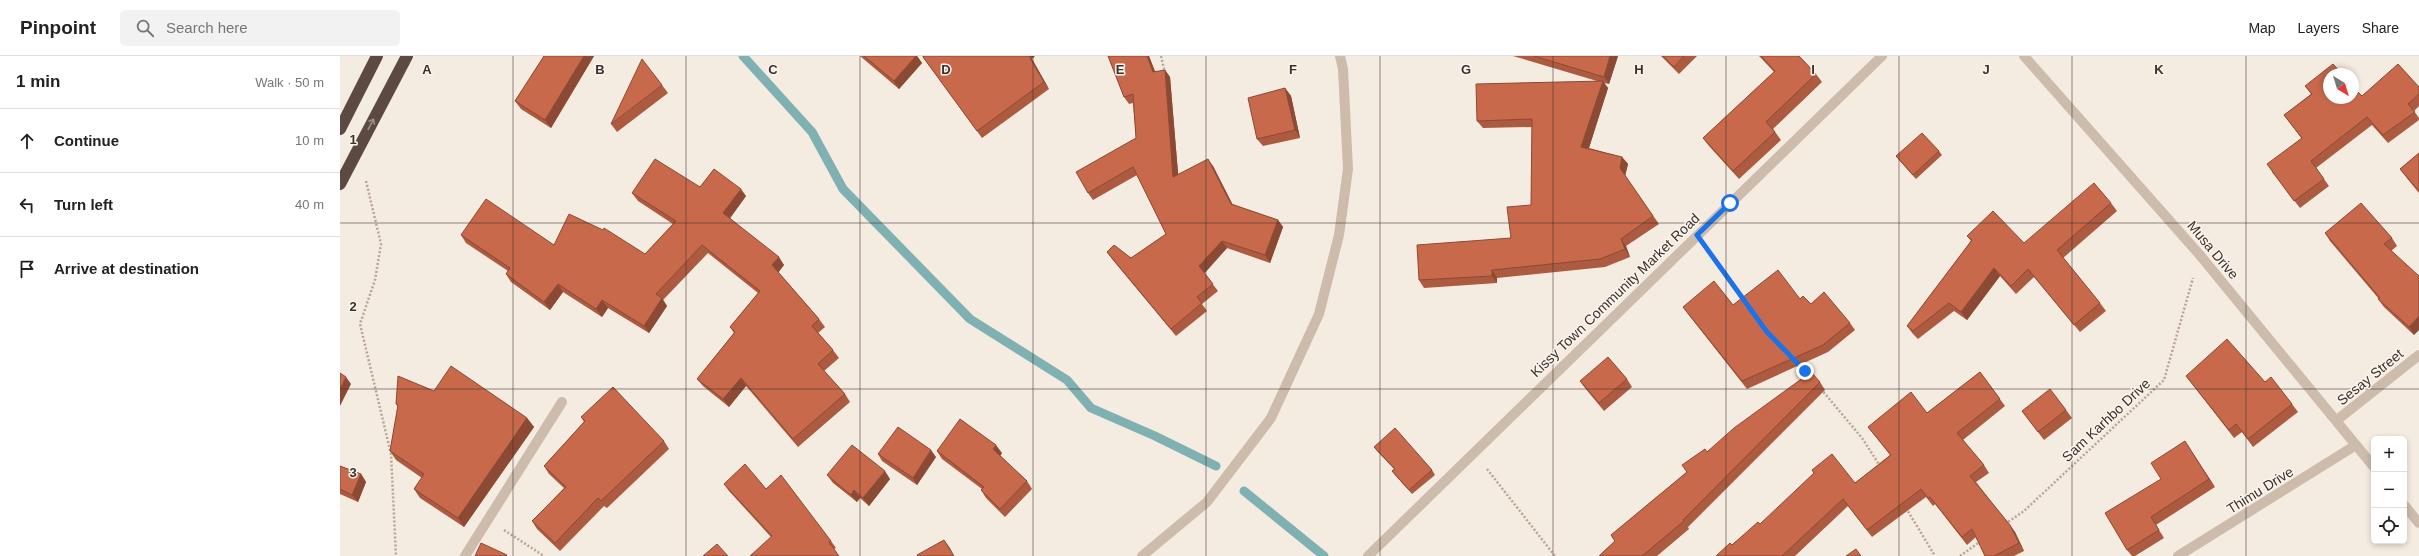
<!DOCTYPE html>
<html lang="en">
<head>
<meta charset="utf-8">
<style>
  :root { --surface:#fff; --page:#f2f2f2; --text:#222; --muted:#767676; --line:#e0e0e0 }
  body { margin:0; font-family:Arial,sans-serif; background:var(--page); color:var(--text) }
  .controls { position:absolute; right:12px; bottom:12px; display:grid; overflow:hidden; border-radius:6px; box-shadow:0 2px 6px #0003 }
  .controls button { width:36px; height:36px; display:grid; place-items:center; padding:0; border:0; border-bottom:1px solid var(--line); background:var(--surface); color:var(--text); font:20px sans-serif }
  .compass { position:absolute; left:1983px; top:12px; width:36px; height:36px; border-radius:50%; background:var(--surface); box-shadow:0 2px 6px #0003; rotate:142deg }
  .stop { position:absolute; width:12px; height:12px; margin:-9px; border:3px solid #1a73e8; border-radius:50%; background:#fff }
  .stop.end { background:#1a73e8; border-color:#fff; box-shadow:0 1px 4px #0008 }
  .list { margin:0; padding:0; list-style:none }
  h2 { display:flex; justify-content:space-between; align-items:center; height:52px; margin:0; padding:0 16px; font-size:17px }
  h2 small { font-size:13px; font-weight:400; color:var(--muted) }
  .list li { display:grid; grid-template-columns:26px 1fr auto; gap:12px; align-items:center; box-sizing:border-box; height:64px; padding:0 16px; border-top:1px solid var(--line) }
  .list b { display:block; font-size:15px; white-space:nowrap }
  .list em { font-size:13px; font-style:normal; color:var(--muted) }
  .icon { flex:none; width:22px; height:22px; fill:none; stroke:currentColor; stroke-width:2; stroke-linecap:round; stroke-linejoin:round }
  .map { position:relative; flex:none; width:2079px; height:500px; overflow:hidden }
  header { display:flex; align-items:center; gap:24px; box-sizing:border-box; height:56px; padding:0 20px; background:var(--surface); border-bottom:1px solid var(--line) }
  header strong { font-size:19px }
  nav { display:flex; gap:22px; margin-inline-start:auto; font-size:14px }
  .search { width:280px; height:36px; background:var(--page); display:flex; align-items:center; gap:10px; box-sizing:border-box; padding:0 14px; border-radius:6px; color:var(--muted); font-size:15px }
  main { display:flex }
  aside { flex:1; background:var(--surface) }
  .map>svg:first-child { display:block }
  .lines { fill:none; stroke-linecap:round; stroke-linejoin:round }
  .stream { stroke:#7fb0b2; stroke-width:9 }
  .path { stroke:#b9a596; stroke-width:2.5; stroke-dasharray:2 2; stroke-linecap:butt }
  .minor { stroke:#cdbbac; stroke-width:10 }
  .highway { stroke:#5c4a42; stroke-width:12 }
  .wall { fill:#ac5a40 }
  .shaded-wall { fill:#8c4a34 }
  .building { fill:#c8694b; stroke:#8c4a34 }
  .oneway { stroke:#9c8e87 }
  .route { stroke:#1a73e8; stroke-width:5 }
  .grid { fill:none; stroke:#3b302b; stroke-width:1; stroke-opacity:0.55 }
  .labels { text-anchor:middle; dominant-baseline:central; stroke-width:3; stroke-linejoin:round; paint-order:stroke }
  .street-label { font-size:14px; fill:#3b302b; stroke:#fbf5ee }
  .grid-label { font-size:13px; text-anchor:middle; font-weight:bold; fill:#3b302b; stroke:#fbf5ee; stroke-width:3; stroke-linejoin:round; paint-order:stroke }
</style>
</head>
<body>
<header>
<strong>Pinpoint</strong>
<div class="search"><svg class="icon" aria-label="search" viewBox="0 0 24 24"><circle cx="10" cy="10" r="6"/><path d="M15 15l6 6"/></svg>Search here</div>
<nav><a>Map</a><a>Layers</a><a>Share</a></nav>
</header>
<main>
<aside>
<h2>1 min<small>Walk · 50 m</small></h2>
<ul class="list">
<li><svg class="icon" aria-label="ahead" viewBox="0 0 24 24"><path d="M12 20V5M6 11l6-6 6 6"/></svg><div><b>Continue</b></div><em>10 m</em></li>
<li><svg class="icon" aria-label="left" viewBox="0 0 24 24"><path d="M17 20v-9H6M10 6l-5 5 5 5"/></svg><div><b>Turn left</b></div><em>40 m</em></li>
<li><svg class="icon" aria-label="arrive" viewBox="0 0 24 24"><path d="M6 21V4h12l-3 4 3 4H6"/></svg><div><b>Arrive at destination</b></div></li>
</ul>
</aside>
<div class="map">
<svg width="2079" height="500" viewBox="0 0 2079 500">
  <rect width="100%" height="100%" fill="#f4ebe1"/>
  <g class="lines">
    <path class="stream" d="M 403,0 L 472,76 L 503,133 L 630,263 L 727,324 L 751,352 L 815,380 L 876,410
      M 904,435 L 984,500"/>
    <path class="path" d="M 821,0 L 825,17
      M 26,125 L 41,188 L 35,224 L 20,268 L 51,398 L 56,500
      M 1369,196 L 1404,243
      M 1458,308 L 1470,320
      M 1481,333 L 1522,382 L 1540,410
      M 1147,413 L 1215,500
      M 1566,452 L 1595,500
      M 1665,468 L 1684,455 L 1824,324 L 1853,222
      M 164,474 L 204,500
      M 1620,500 L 1641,485"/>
    <path class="minor" d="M 1684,0 L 1859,198 L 2034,411
      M 1997,364 L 2079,299
      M 2064,449 L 2079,467
      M 125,500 L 222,346
      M 802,500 L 867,446 L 931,362 L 979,258 L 999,179 L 1008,113 L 1003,13 L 1000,0
      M 1028,500 L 1542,0
      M 1838,500 L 2016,389"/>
    <path class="highway" d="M 0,73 L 37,0
      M 0,128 L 67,0"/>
  </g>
  <path class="wall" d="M 204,0 L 254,0 L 211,72 L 181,53 L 175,45 Z
    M 520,0 L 577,0 L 582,7 L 559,33 Z
    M 768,0 L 809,0 L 815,16 L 825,14 L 830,21 L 838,118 L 873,110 L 892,148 L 938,164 L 943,171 L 930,207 L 887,192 L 864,217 L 878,235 L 862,248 L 867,255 L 836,280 L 772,203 L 767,196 L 791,202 L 826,178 L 797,119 L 753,144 L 748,137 L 796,82 L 793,47 L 789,48 L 784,41 Z
    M 1173,0 L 1278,0 L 1269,28 L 1264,27 L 1268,32 L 1249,92 L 1282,101 L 1288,108 L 1285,120 L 1319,168 L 1286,190 L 1290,201 L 1265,211 L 1157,222 L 1157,227 L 1084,232 L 1079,224 L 1171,182 L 1191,149 L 1192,71 L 1143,72 L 1137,65 L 1257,25 Z
    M 1321,0 L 1357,0 L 1339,18 Z
    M 1419,0 L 1459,0 L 1476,18 L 1482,26 L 1433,73 L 1441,84 L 1399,123 L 1369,90 L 1363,82 L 1434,16 L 1422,3 Z
    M 583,1 L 692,3 L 709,33 L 642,82 Z
    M 322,29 L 328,37 L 277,76 L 271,68 Z
    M 1965,30 L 2022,40 L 2079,31 L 2079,50 L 2074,55 L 2079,62 L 2079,64 L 2048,87 L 2032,69 L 1976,112 L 1989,130 L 1960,152 L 1932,116 L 1962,83 L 1944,59 L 1971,38 Z
    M 945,32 L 951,40 L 960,82 L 923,90 L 917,83 Z
    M 1599,95 L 1602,99 L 1576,123 L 1559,104 L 1556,100 Z
    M 2079,97 L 2079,137 L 2066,121 L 2060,113 Z
    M 360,131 L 406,140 L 390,162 L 444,209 L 438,216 L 479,263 L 485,271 L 478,277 L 493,294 L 499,302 L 484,315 L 505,338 L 510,346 L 458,391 L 406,330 L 389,351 L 363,330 L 357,323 L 394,277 L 390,271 L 418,237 L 368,197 L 323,244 L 327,250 L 309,277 L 268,252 L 262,261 L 223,236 L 210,254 L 171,226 L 166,218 L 168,215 L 126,187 L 121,179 L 305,198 L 333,168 L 298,145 L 292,137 Z
    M 1771,147 L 1777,155 L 1723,202 L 1760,247 L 1766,255 L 1740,276 L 1694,221 L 1676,238 L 1660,220 L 1627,264 L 1614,255 L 1578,283 L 1573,278 L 1567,270 L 1631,185 L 1627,180 L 1684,187 Z
    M 1985,177 L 2052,182 L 2057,190 L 2051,195 L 2074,279 L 2044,251 L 2038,243 L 2039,243 L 1990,185 Z
    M 1460,243 L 1471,248 L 1510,267 L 1515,274 L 1488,296 L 1407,333 L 1348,258 L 1343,251 L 1393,249 Z
    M 1640,316 L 1665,350 L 1623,384 L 1644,409 L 1649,417 L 1636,426 L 1675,476 L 1684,495 L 1674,500 L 1645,500 L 1636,481 L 1627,489 L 1595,448 L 1593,450 L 1586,441 L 1532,481 L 1508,450 L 1455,500 L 1376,500 L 1420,468 L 1515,427 L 1550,399 L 1528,371 L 1587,357 Z
    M 1846,320 L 1925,326 L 1952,348 L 1958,356 L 1913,391 L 1902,376 L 1894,382 Z
    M 1287,323 L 1292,331 L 1264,355 L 1245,332 L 1240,325 Z
    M 1480,326 L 1485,334 L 1348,471 L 1349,473 L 1317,500 L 1259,500 L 1275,485 L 1271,479 L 1347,416 L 1367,396 Z
    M 94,335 L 187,362 L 194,371 L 124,471 L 80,442 L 74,433 L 82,422 L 56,404 L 50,395 L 58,351 L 56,348 Z
    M 1726,354 L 1732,362 L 1704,384 L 1682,355 Z
    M 241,361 L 324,385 L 329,393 L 267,452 L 264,450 L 220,495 L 197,473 L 192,465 L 224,432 L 209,418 L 204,410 L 244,366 Z
    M 1034,391 L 1092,414 L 1095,419 L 1072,438 L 1055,419 L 1052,415 L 1054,413 L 1037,395 Z
    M 1850,393 L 1875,431 L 1816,469 L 1824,482 L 1795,500 L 1792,500 L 1787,494 L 1821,423 Z
    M 597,395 L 662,397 L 660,400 L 687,425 L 692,433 L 665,461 L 646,442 L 641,434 L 642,433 L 602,403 Z
    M 538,398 L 596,401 L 577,429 L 542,405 Z
    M 0,410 L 21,418 L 26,426 L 18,446 L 0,438 Z
    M 487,419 L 550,423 L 529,450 L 520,442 L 517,446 L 493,427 Z
    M 384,428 L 426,433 L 491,485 L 496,492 L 494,493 L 431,481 L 389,435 Z"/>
  <path class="shaded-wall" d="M 244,0 L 254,0 L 211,72 L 205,64 Z
    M 576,0 L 577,0 L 582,7 L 559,33 L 554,25 Z
    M 689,0 L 695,0 L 692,3 L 709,33 L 704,26 Z
    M 807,0 L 809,0 L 818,23 L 813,16 Z
    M 1270,0 L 1278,0 L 1269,28 L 1264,21 Z
    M 825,14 L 830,21 L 839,128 L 833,121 Z
    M 1263,25 L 1268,32 L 1247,98 L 1241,91 Z
    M 945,32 L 951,40 L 960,82 L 955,74 Z
    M 1282,101 L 1288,108 L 1285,120 L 1280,112 Z
    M 868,103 L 873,110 L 896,155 L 891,148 Z
    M 401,133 L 406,140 L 388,165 L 383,157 Z
    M 938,164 L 943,171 L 930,207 L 925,199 Z
    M 1281,183 L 1286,190 L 1290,201 L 1285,193 Z
    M 882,185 L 887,192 L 864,218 L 859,210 Z
    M 439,201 L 444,209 L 438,217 L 432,209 Z
    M 1654,212 L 1660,220 L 1627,264 L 1621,256 Z
    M 1152,214 L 1157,222 L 1157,227 L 1152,220 Z
    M 218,228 L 223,236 L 210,254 L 204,246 Z
    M 322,242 L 327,250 L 309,277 L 304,270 Z
    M 262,244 L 268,252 L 262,261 L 256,253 Z
    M 2079,260 L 2079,274 L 2074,279 L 2069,271 Z
    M 6,321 L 11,328 L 0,350 L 0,333 Z
    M 401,322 L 406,330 L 389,351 L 383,343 Z
    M 187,362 L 194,371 L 124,471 L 118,462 Z
    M 1845,385 L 1850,393 L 1875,431 L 1869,423 Z
    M 656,389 L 662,397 L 659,401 L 653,393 Z
    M 591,394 L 596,401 L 577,429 L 573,422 Z
    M 545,415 L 550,423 L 529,450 L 523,442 Z
    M 21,418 L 26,426 L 18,446 L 12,439 Z
    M 514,434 L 520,442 L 517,446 L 511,439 Z
    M 1670,469 L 1675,476 L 1684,495 L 1679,487 Z
    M 604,484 L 610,492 L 614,500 Z"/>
  <path class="building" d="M 204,0 L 244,0 L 205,64 L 175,45 Z
    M 524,0 L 576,0 L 554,25 Z
    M 583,0 L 689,0 L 704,26 L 637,75 L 583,1 Z
    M 768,0 L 807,0 L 813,16 L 825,14 L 833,121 L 868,103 L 891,148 L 938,164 L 925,199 L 882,185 L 859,210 L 873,228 L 857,241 L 862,247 L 831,273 L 767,196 L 774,189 L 791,202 L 826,178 L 793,111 L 748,137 L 736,116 L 796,82 L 793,38 L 784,41 Z
    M 1194,0 L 1270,0 L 1264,21 Z
    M 1323,0 L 1344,0 L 1334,11 Z
    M 1421,0 L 1459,0 L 1476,18 L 1426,66 L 1435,76 L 1393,115 L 1363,82 L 1435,15 Z
    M 302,3 L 322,29 L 271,68 Z
    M 1993,8 L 2002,18 L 1989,18 L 1989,42 L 2013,42 L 2013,31 L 2022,40 L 2058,8 L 2079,31 L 2079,38 L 2068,48 L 2075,56 L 2043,79 L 2027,61 L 1971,105 L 1984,123 L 1954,145 L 1927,108 L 1962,82 L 1944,59 L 1972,38 L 1965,30 Z
    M 1263,25 L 1241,91 L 1282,101 L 1280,112 L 1313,160 L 1281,183 L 1285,193 L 1260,203 L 1152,214 L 1152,220 L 1079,224 L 1077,189 L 1171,182 L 1167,151 L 1191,149 L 1192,63 L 1137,65 L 1136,28 Z
    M 945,32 L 955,74 L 917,83 L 908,42 Z
    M 1582,77 L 1599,95 L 1573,119 L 1556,100 Z
    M 2079,97 L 2079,135 L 2060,113 Z
    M 315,103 L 360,131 L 374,113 L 401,133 L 383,157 L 439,201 L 432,209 L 479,263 L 472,270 L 493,294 L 478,308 L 505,338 L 453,383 L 401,322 L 383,343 L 357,323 L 395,276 L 390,271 L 420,235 L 362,189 L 316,238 L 322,242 L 304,270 L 262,244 L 256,253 L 218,228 L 204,246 L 166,218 L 170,212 L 121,179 L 146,143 L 214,189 L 229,158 L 263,174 L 264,172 L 305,198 L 336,165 L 292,137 Z
    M 1754,127 L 1771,147 L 1717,194 L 1760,247 L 1734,269 L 1688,213 L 1671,230 L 1654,212 L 1621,256 L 1609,247 L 1573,275 L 1567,270 L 1632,184 L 1627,180 L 1653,155 L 1684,187 Z
    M 2021,147 L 2052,182 L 2044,188 L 2079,220 L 2079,260 L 2069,271 L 2038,243 L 2040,242 L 1985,177 Z
    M 1438,214 L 1460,243 L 1463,240 L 1471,248 L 1484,236 L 1510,267 L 1483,289 L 1402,325 L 1343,251 L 1374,225 L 1393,249 Z
    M 1887,283 L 1925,326 L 1931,321 L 1952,348 L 1908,383 L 1896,368 L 1889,374 L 1846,320 Z
    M 1268,301 L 1287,323 L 1259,347 L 1240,325 Z
    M 111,310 L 187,362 L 118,462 L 74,433 L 84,418 L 50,395 L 58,349 L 56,348 L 58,320 L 94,335 Z
    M 1471,316 L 1480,326 L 1343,464 L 1344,465 L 1302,500 L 1259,500 L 1275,485 L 1271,479 L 1347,416 L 1342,409 L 1365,393 L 1367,396 L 1394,372 Z
    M 1640,316 L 1660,343 L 1617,377 L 1644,409 L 1630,420 L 1670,469 L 1679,487 L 1654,500 L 1645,500 L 1632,473 L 1622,481 L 1590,441 L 1588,442 L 1581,433 L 1527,474 L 1503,443 L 1442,500 L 1376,500 L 1390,487 L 1392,489 L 1418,466 L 1420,468 L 1474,417 L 1472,414 L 1492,398 L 1515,427 L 1551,399 L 1528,371 L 1571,336 L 1587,357 Z
    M 0,317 L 6,321 L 0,333 Z
    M 273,331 L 324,385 L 261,445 L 258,442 L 215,487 L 192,465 L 226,431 L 204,410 L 245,365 L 241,361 Z
    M 1710,333 L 1726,354 L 1698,376 L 1682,355 Z
    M 620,363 L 656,389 L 653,393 L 687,425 L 660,453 L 641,434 L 644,431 L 597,395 Z
    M 558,371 L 591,394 L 573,422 L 538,398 Z
    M 1055,372 L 1092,414 L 1069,434 L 1052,415 L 1055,413 L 1034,391 Z
    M 1845,385 L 1869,423 L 1811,461 L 1819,474 L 1787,494 L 1765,457 L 1821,423 L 1811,407 Z
    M 512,389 L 545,415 L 523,442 L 514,434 L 511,439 L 487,419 Z
    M 405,408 L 426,433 L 441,419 L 491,485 L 489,486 L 499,500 L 410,500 L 432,480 L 384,428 Z
    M 0,410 L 21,418 L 12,439 L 0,433 Z
    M 604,484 L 614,500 L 578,500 L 577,499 Z
    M 141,487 L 167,499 L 166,500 L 135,500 Z
    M 377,488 L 388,500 L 363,500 Z
    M 1516,493 L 1521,500 L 1506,500 Z"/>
  <defs><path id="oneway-shaft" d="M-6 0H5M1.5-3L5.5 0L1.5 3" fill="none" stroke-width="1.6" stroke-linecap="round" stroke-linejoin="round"/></defs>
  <use class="oneway" href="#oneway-shaft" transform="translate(31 68) rotate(-62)"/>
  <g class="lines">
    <path class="route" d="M 1390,147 L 1357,179 L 1427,276 L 1465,315"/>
  </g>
  <path class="grid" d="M 173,0 L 173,500M 346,0 L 346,500M 520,0 L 520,500M 693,0 L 693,500M 866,0 L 866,500M 1040,0 L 1040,500M 1213,0 L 1213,500M 1386,0 L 1386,500M 1559,0 L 1559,500M 1732,0 L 1732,500M 1906,0 L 1906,500M 0,167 L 2079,167M 0,333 L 2079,333"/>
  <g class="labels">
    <g class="street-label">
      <text transform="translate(1873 194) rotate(50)">Musa Drive</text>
      <text transform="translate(1275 239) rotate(-44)">Kissy Town Community Market Road</text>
      <text transform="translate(2030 321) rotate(-39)">Sesay Street</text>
      <text transform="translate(1766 364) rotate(-43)">Sam Karhbo Drive</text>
      <text transform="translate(1920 434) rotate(-32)">Thimu Drive</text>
    </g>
  </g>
  <g class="grid-label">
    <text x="87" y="18">A</text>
    <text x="260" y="18">B</text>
    <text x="433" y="18">C</text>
    <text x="606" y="18">D</text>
    <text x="780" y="18">E</text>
    <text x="953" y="18">F</text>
    <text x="1126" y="18">G</text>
    <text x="1299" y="18">H</text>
    <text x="1473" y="18">I</text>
    <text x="1646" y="18">J</text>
    <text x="1819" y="18">K</text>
    <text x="13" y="88">1</text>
    <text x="13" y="255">2</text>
    <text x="13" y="421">3</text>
  </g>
</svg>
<div class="controls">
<button>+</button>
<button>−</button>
<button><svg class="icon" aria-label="locate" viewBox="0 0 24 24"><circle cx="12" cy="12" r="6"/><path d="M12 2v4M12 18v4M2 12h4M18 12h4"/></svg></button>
</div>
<svg class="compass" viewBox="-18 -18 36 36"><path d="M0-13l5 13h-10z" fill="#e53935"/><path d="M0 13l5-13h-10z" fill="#767676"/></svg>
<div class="stop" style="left:1390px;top:147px"></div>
<div class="stop end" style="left:1465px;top:315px"></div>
</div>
</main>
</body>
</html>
